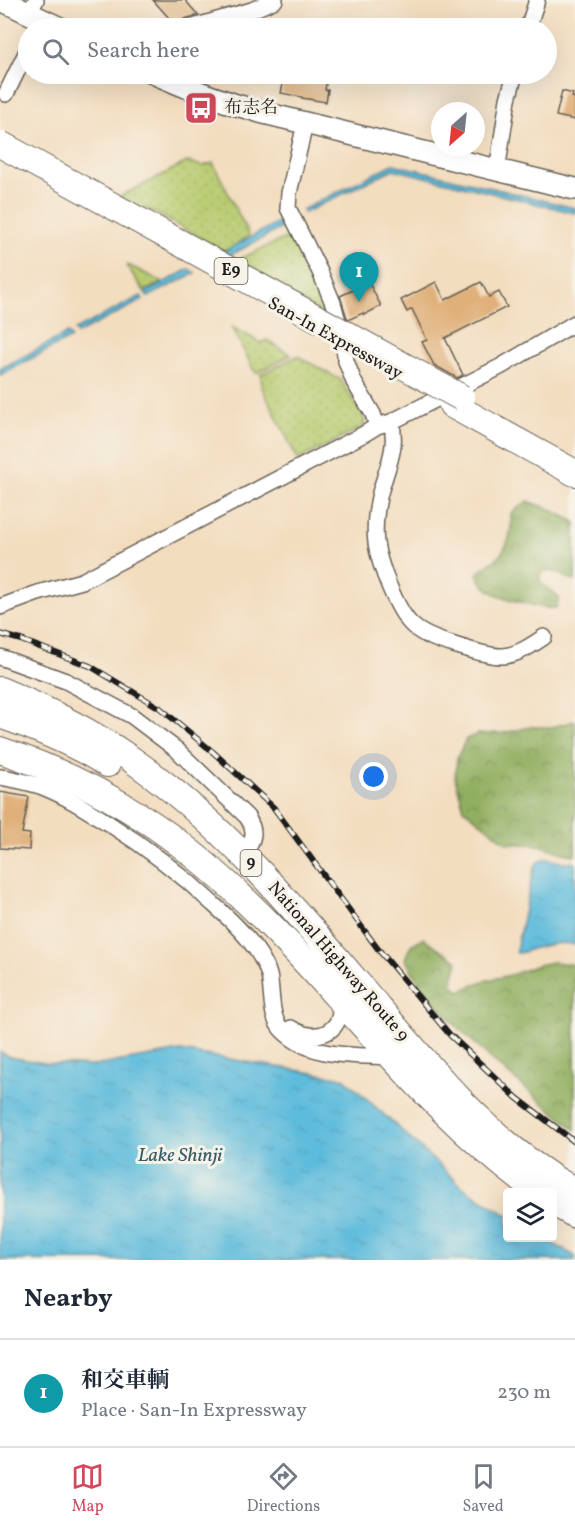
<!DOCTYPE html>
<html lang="en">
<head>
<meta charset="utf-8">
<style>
  :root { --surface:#fff; --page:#f6f6f7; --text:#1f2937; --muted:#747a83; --line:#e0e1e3; --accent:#d1495b }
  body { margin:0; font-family:Vollkorn,"Noto Serif JP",serif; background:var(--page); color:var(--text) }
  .controls { position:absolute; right:18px; bottom:18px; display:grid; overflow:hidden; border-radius:6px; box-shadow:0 6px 24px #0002 }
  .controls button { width:54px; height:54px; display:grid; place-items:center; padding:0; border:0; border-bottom:2px solid var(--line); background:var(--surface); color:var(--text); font:30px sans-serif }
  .compass { position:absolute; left:431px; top:102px; width:54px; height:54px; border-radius:50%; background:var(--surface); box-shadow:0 6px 24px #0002; rotate:207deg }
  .you { position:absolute; left:374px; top:777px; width:21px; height:21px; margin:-15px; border:4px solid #fff; border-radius:50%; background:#1a73e8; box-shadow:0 0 0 9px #1a73e833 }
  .badge { display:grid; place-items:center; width:39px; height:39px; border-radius:50%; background:var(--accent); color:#fff; font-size:20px; font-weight:700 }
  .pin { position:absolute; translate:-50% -50px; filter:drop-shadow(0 2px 3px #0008) }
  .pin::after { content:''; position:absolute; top:32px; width:21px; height:18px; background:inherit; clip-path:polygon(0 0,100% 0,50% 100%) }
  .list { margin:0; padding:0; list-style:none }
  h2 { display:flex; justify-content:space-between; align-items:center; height:78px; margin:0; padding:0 24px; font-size:26px }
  h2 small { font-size:20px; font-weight:400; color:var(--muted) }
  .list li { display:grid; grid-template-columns:39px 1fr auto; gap:18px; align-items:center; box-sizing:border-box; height:108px; padding:0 24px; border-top:2px solid var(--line) }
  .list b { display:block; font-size:22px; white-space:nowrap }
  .list p { margin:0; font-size:20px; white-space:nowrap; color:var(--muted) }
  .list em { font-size:20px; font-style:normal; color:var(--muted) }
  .icon { flex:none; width:33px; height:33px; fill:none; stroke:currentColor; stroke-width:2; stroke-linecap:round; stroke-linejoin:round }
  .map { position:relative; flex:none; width:575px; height:1260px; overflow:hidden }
  .search { position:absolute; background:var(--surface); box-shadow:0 6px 24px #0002; left:18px; right:18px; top:18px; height:66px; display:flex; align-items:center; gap:15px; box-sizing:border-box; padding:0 21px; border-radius:33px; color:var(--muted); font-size:22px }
  .sheet { height:186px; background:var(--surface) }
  nav { display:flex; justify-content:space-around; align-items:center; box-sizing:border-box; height:84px; border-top:2px solid var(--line); background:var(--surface); font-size:16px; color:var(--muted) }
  nav a { display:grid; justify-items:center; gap:3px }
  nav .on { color:var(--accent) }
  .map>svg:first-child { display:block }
  .green { fill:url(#green-dots); stroke:#6a7445; stroke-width:1.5 }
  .forest { fill:url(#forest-crowns); stroke:#56663e; stroke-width:1.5 }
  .water { fill:url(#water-ripples); stroke:#3c6c7c; stroke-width:1.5 }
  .building { fill:#e0b07a }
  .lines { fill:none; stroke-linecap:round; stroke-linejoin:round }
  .street-casing { stroke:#676055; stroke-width:18 }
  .secondary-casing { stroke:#676055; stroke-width:24 }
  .highway-casing { stroke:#676055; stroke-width:28 }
  .street { stroke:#fff; stroke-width:15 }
  .secondary { stroke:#fff; stroke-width:21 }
  .highway { stroke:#fff; stroke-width:26 }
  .rail-casing { stroke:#1c1c1c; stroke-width:6 }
  .rail { stroke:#f7f3e8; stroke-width:4; stroke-dasharray:11; stroke-linecap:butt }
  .highway-bridge-casing { stroke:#676055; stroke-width:28; stroke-linecap:butt }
  .highway-bridge { stroke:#fff; stroke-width:26 }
  .labels { text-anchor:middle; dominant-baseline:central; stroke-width:6; stroke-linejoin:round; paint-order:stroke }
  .shield { fill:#f7f3e8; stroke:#5e5c59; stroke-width:1.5 }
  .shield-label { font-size:16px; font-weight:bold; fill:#1c1c1c }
  .poi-label { font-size:18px; fill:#1c1c1c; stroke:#f7f3e8; text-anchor:start }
  .street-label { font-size:18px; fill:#1c1c1c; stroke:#f7f3e8 }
  .water-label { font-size:20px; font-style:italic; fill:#365c69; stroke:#f7f3e8 }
</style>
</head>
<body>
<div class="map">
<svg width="575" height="1260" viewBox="0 0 575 1260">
  <defs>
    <pattern id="green-dots" width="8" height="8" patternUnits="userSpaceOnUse" patternTransform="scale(1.5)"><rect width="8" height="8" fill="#b7cb6e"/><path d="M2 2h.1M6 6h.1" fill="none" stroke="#9dae5f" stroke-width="1.8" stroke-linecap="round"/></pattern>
    <pattern id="forest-crowns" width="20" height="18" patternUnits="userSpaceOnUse" patternTransform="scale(1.5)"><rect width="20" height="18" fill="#91af61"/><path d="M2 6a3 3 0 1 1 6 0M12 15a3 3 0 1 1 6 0" fill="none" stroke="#768e4f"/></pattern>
    <pattern id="water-ripples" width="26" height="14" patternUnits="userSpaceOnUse" patternTransform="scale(1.5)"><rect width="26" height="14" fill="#5dbbdc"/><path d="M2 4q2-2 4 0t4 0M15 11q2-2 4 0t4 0" fill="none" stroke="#50a0bc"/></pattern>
  </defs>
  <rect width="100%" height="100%" fill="#f7f3e8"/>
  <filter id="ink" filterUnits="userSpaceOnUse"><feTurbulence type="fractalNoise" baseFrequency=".0167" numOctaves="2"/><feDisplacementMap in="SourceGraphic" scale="12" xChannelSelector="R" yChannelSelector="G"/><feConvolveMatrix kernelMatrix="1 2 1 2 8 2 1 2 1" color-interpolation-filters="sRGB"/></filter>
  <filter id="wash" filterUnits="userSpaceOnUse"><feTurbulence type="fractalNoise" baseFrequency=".008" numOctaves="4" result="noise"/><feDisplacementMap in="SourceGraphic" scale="24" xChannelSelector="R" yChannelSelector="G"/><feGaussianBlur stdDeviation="1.35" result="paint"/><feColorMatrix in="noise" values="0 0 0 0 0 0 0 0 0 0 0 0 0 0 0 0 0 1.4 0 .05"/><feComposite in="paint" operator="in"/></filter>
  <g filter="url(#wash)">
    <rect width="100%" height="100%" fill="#f3ddbf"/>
    <path class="green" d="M 187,162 L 203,166 L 213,163 L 249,235 C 245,239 229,250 223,251 C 217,251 213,246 210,243 L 148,209 L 141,211 L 119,197 Z
      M 290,236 L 294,237 L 327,308 L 324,314 L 232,262 Z
      M 128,265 L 161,281 L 162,283 L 144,291 L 127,266 Z
      M 232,327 L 261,343 L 267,340 L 291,355 L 257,373 L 254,371 Z
      M 297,356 L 341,380 L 365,419 L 363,427 L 298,460 L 262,388 L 261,374 Z"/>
    <path class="forest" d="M 528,501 L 550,509 L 575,522 L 575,581 C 564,577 553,569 542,571 L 539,579 C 545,591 551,588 559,598 L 556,608 C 547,609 541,607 533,605 C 513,600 484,596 477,574 C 485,564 489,566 496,559 C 510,546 512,531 511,513 Z
      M 575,721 L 575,855 L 563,853 L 539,845 L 507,843 L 464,809 L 455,778 L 457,758 L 466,739 L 478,734 L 503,733 L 531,727 L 552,727 Z
      M 423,938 L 458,961 L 452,984 L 460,991 L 483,981 L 511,975 L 538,965 L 553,962 L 575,965 L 575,1130 L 500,1067 L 449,1019 L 419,983 L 405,959 L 411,945 Z"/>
    <path class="water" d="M 393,164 L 575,208 L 575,213 L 393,169 L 304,213 L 302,210 Z
      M 282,220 L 285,226 L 223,259 L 220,254 Z
      M 189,269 L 195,273 L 148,297 L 145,293 Z
      M 141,296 L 143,300 L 77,334 L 75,330 Z
      M 68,333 L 71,338 L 0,375 L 0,369 Z
      M 548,858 L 555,861 L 575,863 L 575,945 C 560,941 546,945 531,949 C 526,951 523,953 517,953 L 516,950 L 534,868 L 538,862 Z
      M 180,1051 L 344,1078 L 465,1189 L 507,1215 L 508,1238 L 543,1238 L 575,1256 L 575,1260 L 0,1260 L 0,1052 L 10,1057 L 44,1063 L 93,1066 Z"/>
    <g id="blocks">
      <path class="building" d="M 153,0 L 185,0 L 198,15 L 185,19 L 177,27 Z
        M 285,74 L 301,74 L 327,78 L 325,90 L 328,90 L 326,102 L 302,98 L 302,97 L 281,93 Z
        M 562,91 L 573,94 L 572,97 L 575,98 L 575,120 L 556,116 Z
        M 436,282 L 445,300 L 481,282 L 489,297 L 499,292 L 507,307 L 445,338 L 463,375 L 457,378 L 434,365 L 422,342 L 427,340 L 412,309 L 407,312 L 401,300 Z
        M 369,283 L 381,306 L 364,315 L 363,313 L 350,319 L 347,318 L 340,296 Z
        M 0,792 L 29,797 L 22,833 L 30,834 L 29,850 L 0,848 Z"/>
    </g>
  </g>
  <g filter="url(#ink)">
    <use href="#blocks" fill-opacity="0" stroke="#676055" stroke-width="1.5"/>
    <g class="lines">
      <defs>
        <path id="street" d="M 29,13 L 36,0
          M 190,28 L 252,10 L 275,0
          M 528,28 L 537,0
          M 6,94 L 28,49
          M 305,124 L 289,193 L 288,208 L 320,272 L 333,303 L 342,336 L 346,361 L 354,382 L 373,414 L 377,426
          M 497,171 L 508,99 L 515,74
          M 391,422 C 399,448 385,471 379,497 C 376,512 374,528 376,543 C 379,564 397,612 413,626 C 424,636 440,641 454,645 C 467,649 490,657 503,656 C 518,655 532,645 544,637
          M 0,607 L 38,593 L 82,581 L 364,434 L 377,426 L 391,422 L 500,367 L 575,323
          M 0,657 L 66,681 L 132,716 L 177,750 L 247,817 C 258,834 252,839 245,856
          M 0,777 C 13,779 27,782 40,786 C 64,795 86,809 108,823 C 146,847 180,873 213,904 C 230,919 247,935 259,954 C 263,960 267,968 269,975 C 273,993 269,1017 283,1031 C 311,1059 356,1055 392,1057
          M 291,1028 C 316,1045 348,1031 338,998"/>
        <path id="secondary" d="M 1,0 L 60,28
          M 155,74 C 189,89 224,102 260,112 L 575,189"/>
        <path id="highway" d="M 452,405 L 575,473
          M 0,690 C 43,708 90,731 128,757 C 218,819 290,903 360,986 C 424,1060 487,1143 575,1191
          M 0,715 C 37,728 74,743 107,764
          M 0,750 C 51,767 98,789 143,818 C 215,864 284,937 340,1000 C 402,1068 463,1139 539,1192
          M 552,1202 L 575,1215"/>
      </defs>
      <use href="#street" class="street-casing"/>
      <use href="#secondary" class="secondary-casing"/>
      <use href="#highway" class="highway-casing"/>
      <use href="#street" class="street"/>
      <use href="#secondary" class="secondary"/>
      <use href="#highway" class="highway"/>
      <defs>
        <path id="rail" d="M 0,634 L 21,640 L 90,666 L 160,708 L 213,752 L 274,808 L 378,949 L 450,1035 L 517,1098 L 575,1142"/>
      </defs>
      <use href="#rail" class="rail-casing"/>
      <use href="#rail" class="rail"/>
      <defs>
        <path id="highway-bridge" d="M 0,144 L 462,398"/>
      </defs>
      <use href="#highway-bridge" class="highway-bridge-casing"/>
      <use href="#highway-bridge" class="highway-bridge"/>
    </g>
  </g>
  <defs>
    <symbol id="bus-square" viewBox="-11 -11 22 22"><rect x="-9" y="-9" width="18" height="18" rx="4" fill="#d1495b" stroke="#f7f3e8"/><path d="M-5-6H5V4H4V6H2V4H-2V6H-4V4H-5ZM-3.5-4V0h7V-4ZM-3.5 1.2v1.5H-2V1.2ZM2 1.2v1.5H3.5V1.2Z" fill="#fff"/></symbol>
  </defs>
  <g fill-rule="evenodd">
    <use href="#bus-square" x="182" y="89" width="38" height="38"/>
  </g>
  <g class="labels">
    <g class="shield">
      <rect x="214.5" y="258" width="33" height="26" rx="4.5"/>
      <rect x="240.5" y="850" width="21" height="26" rx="4.5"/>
    </g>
    <g class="shield-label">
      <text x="231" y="271">E9</text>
      <text x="251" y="863">9</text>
    </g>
    <g class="poi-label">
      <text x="224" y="108">布志名</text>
    </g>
    <g class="street-label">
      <text transform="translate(335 339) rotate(29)">San-In Expressway</text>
      <text transform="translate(338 962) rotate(49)">National Highway Route 9</text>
    </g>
    <g class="water-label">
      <text x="180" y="1156">Lake Shinji</text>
    </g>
  </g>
</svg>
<div class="controls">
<button><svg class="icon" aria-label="layers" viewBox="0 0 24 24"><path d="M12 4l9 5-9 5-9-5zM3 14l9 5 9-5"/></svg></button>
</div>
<svg class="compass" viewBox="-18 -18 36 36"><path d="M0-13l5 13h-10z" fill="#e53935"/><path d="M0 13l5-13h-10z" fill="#747a83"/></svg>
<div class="you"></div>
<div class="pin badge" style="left:359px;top:302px;background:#0f9aa8">1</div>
<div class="search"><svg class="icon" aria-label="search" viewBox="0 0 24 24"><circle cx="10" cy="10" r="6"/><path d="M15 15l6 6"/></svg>Search here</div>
</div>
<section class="sheet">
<h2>Nearby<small></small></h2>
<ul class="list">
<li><span class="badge" style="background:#0f9aa8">1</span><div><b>和交車輌</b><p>Place · San-In Expressway</p></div><em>230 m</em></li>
</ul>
</section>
<nav>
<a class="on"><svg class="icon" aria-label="map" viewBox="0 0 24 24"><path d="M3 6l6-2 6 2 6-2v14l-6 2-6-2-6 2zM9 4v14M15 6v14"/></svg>Map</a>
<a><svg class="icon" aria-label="directions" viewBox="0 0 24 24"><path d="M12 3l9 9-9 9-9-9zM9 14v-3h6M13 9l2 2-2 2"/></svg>Directions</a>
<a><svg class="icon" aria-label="saved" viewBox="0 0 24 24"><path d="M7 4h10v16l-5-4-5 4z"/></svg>Saved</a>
</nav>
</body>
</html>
